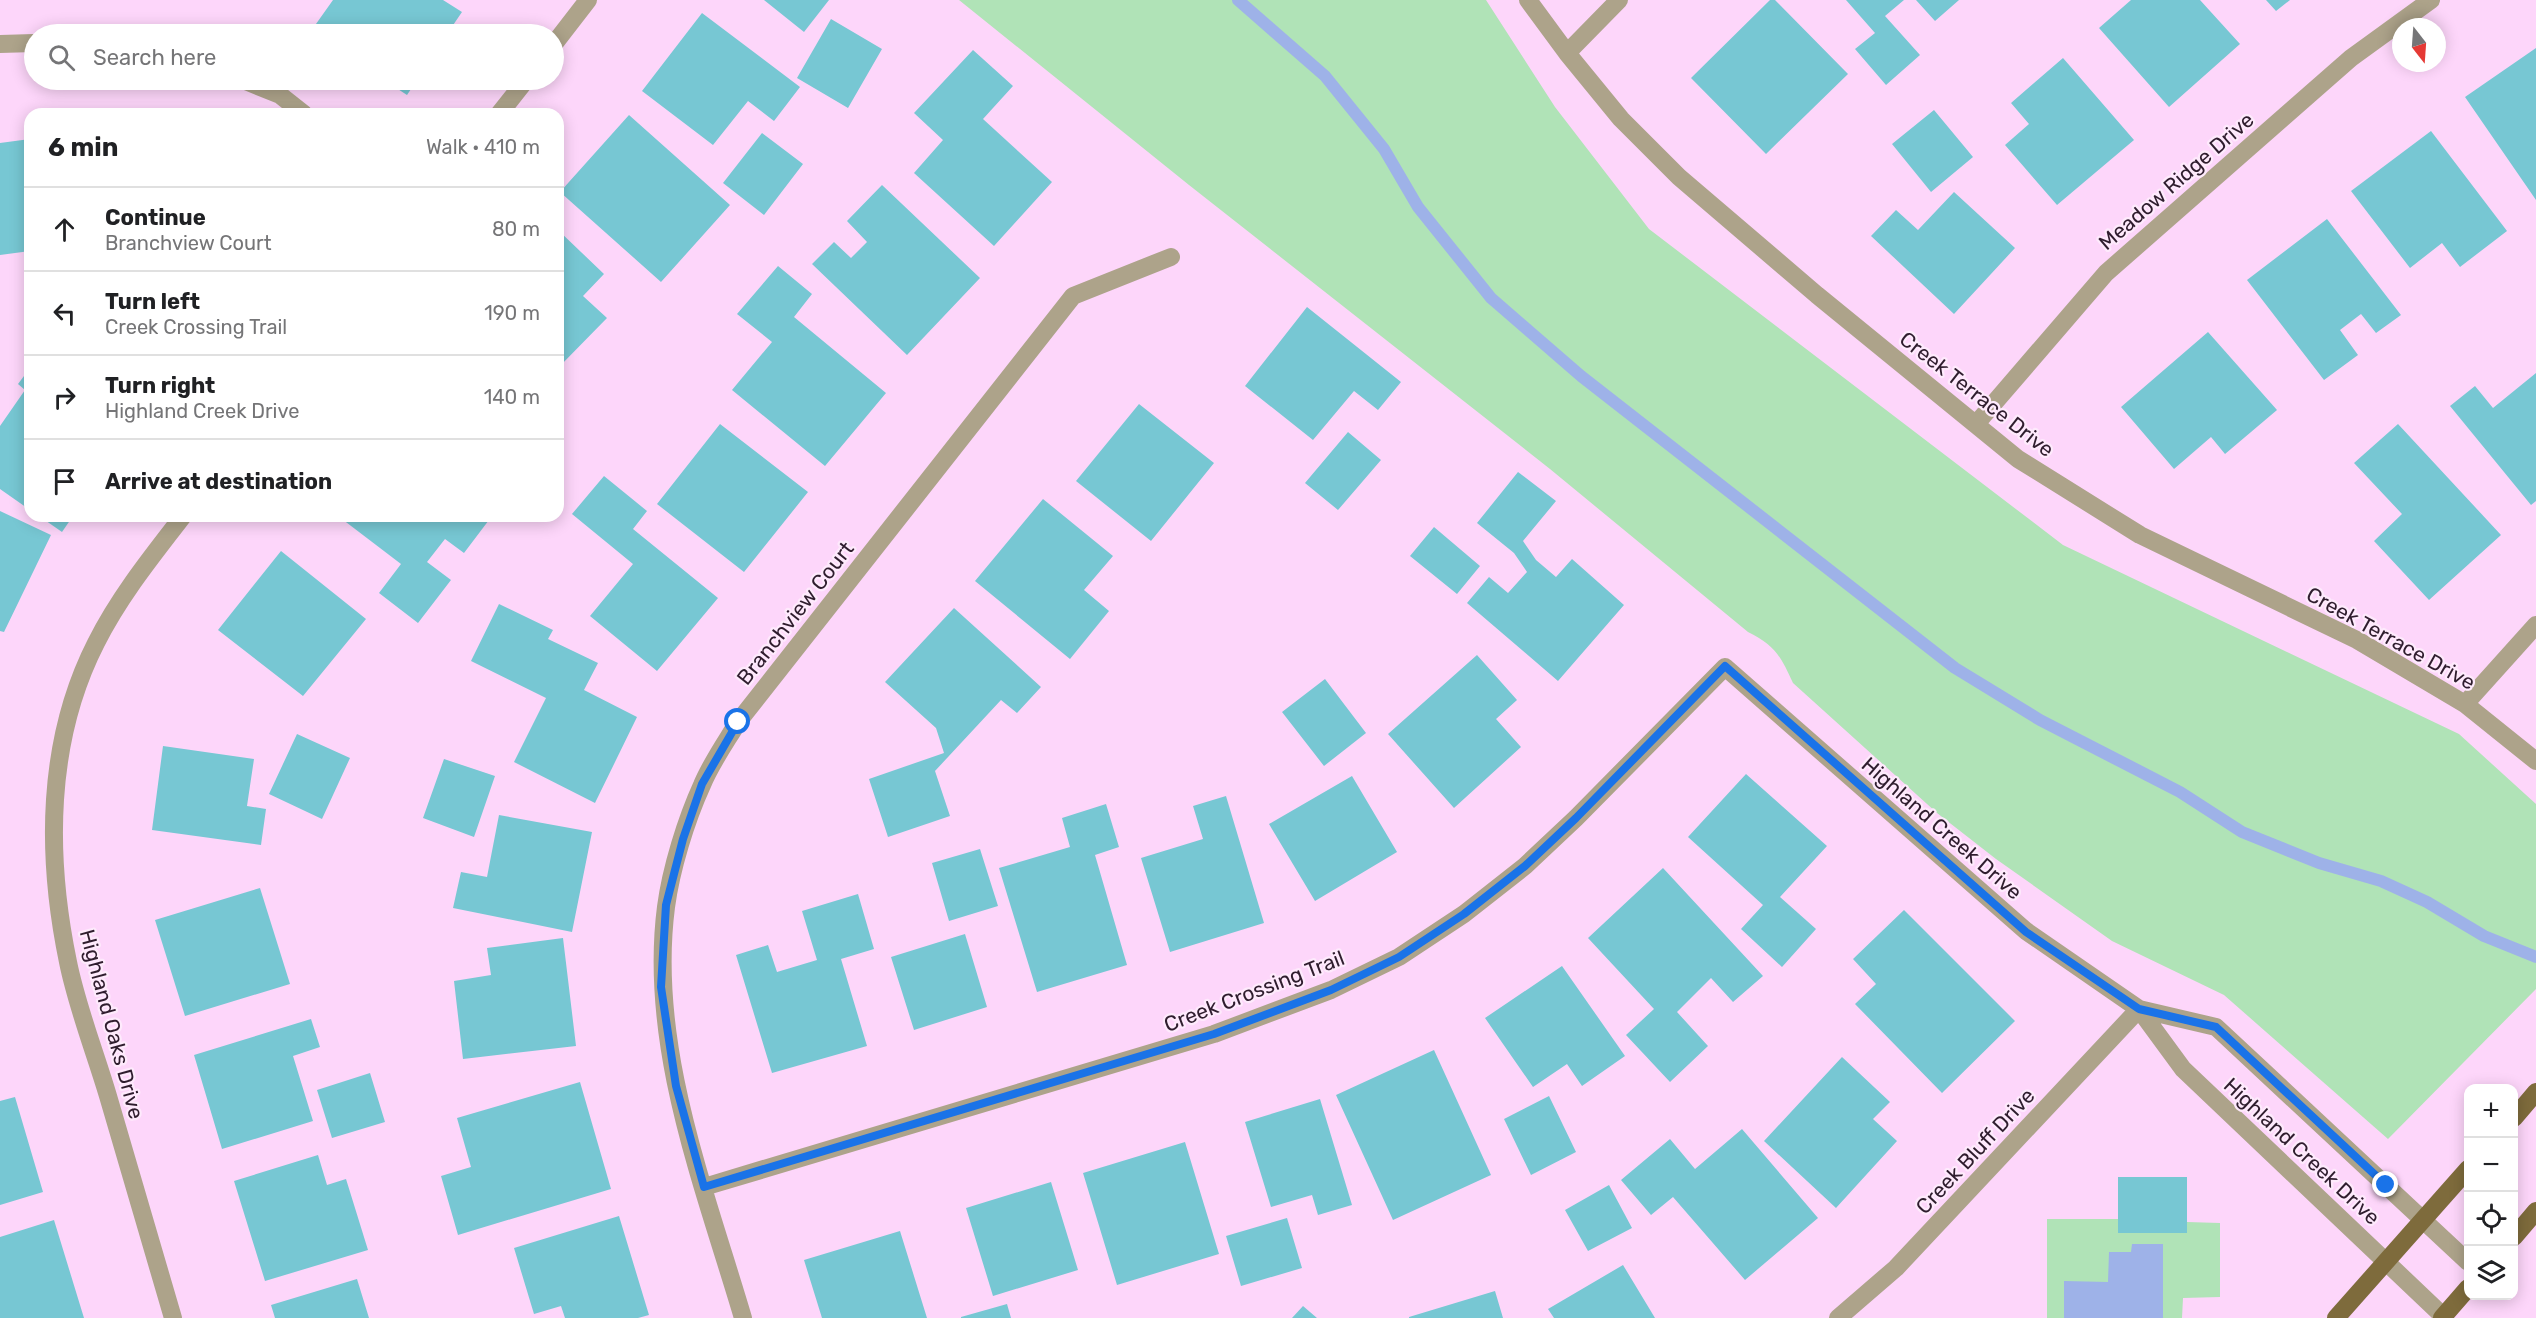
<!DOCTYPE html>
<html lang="en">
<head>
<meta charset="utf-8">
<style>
  :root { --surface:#fff; --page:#f6f6f6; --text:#202124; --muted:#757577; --line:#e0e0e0 }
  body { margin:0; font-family:Rubik,sans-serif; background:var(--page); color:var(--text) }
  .controls { position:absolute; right:18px; bottom:18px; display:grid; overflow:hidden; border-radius:12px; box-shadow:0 3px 15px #0003 }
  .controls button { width:54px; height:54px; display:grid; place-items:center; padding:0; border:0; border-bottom:2px solid var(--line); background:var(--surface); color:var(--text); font:30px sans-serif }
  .compass { position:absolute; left:2392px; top:18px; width:54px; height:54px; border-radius:50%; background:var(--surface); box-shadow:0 3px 15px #0003; rotate:163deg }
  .stop { position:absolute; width:18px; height:18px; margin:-14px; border:4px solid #1a73e8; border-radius:50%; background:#fff }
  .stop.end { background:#1a73e8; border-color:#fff; box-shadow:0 2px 6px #0008 }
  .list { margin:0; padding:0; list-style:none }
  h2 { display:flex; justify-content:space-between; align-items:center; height:78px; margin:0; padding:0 24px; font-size:26px }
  h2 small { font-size:20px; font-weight:400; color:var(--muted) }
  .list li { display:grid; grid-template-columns:39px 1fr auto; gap:18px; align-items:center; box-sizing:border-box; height:84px; padding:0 24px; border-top:2px solid var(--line) }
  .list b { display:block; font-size:22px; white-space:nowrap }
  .list p { margin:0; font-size:20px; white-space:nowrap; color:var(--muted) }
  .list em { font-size:20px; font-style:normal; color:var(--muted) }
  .icon { flex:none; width:33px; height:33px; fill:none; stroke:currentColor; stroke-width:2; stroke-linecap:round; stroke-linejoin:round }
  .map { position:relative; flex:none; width:2536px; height:1318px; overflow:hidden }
  .search { position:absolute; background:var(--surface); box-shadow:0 3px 15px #0003; left:24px; top:24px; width:540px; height:66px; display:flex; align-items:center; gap:15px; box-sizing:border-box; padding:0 21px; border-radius:33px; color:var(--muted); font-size:22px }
  .panel { position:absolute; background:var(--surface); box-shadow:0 3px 15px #0003; left:24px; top:108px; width:540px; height:414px; border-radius:18px }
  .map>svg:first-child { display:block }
  .green { fill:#b0e3b7 }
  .water { fill:#9eb2e8 }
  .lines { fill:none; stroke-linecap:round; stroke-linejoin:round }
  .stream { stroke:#9eb2e8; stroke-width:12 }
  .building { fill:#77c7d3 }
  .minor { stroke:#ada38a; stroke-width:18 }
  .major { stroke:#7e6b3c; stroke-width:18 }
  .route { stroke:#1a73e8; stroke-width:8 }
  .labels { text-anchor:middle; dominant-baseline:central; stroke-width:4.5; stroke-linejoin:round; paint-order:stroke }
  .street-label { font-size:21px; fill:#2f1d2e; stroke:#feeafc }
</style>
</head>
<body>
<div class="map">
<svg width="2536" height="1318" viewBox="0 0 2536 1318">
  <rect width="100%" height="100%" fill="#fdd6fa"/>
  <path class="green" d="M 959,0 L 1486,0 L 1555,107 L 1649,229 L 2063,545 L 2459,734 L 2536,804 L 2536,989 L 2388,1139 L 2224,995 L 2112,941 L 1996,859 L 1937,813 L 1793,683 C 1781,657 1775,645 1748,632 L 1550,469 L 1189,185 Z
    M 2118,1177 L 2187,1177 L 2187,1222 L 2220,1223 L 2220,1297 L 2183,1298 L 2182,1318 L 2047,1318 L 2047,1219 L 2118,1219 Z"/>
  <path class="water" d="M 2132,1244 L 2163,1244 L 2163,1318 L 2064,1318 L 2064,1281 L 2108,1282 L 2109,1252 L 2131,1252 Z"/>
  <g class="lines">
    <path class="stream" d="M 1238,0 L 1325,76 L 1384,149 L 1418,207 L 1491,298 L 1581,376 L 1955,668 L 2040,720 L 2180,792 L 2242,832 L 2319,863 L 2381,881 L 2427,902 L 2484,936 L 2536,957"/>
  </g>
  <path class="building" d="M 333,0 L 443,0 L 462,12 L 447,34 L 316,34 L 311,31 Z
    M 764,0 L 829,0 L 804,32 Z
    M 1770,0 L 1775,0 L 1848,74 L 1766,154 L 1691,78 Z
    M 1846,0 L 1904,0 L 1885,16 L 1920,55 L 1886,85 L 1855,49 L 1875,33 Z
    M 1916,0 L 1959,0 L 1935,21 Z
    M 2131,0 L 2200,0 L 2240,44 L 2169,107 L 2099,28 Z
    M 2266,0 L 2290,0 L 2276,11 Z
    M 702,13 L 800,87 L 774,121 L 748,101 L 713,145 L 642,91 Z
    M 831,19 L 882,49 L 848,108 L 797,78 Z
    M 2536,48 L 2536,200 L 2465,97 Z
    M 973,50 L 1013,86 L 983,119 L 1052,182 L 994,246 L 914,173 L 943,140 L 914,113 Z
    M 2063,58 L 2134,140 L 2057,205 L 2005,145 L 2029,124 L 2011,103 Z
    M 384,80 L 417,80 L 407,95 Z
    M 1934,110 L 1973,157 L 1931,192 L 1892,144 Z
    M 629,115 L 730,205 L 661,282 L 560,192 Z
    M 2431,131 L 2507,231 L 2460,267 L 2442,243 L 2410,268 L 2351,191 Z
    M 762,133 L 803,164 L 764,215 L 723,183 Z
    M 30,139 L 30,251 L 0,255 L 0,143 Z
    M 882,185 L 980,278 L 907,355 L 812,264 L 834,242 L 851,258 L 867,242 L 847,221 Z
    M 1954,192 L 2015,248 L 1954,314 L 1871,236 L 1896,210 L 1918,230 Z
    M 2327,219 L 2401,315 L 2376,333 L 2361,314 L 2340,330 L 2358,355 L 2324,380 L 2247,280 Z
    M 558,230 L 604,274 L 583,296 L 607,318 L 558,368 Z
    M 778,266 L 812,294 L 794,317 L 886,393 L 825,466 L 732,390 L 772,342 L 737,314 Z
    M 1307,307 L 1401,382 L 1378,410 L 1354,391 L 1313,440 L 1245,386 Z
    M 2208,332 L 2277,410 L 2225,454 L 2211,437 L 2174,469 L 2121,407 Z
    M 30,368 L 30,510 L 0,489 L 0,426 L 25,390 L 18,384 Z
    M 2536,373 L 2536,501 L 2531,505 L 2450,406 L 2475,386 L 2493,408 Z
    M 1139,404 L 1214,463 L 1151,541 L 1076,481 Z
    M 720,424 L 808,492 L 744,572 L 657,504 Z
    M 2398,424 L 2501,535 L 2429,600 L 2374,541 L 2402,514 L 2354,463 Z
    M 1348,432 L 1381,460 L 1338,510 L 1305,483 Z
    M 1518,472 L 1556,501 L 1523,541 L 1536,560 L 1556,577 L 1572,559 L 1624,605 L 1558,681 L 1467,603 L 1489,577 L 1508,593 L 1527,572 L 1514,553 L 1477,523 Z
    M 604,476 L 647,511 L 633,529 L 718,598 L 657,671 L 590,616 L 633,564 L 572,514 Z
    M 1043,499 L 1113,556 L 1084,590 L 1109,611 L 1070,659 L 975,581 Z
    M 0,511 L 51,535 L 4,632 L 0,631 Z
    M 39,516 L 73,516 L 62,532 Z
    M 338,516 L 492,516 L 464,553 L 445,539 L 427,562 L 451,580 L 418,623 L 379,593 L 401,564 Z
    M 1434,527 L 1480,566 L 1457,594 L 1410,556 Z
    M 281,551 L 366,619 L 303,696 L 218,630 Z
    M 499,604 L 553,630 L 548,639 L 598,663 L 584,690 L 637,717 L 595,803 L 514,762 L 546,698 L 471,661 Z
    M 954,608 L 1041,687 L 1017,713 L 1001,700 L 935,771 L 950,816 L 888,837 L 869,779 L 944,753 L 936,728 L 885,682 Z
    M 1477,655 L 1517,700 L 1496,719 L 1521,747 L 1454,808 L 1388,734 Z
    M 1325,679 L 1366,733 L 1324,766 L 1282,712 Z
    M 297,734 L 350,758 L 322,819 L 269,794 Z
    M 163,746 L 254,759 L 247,806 L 266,809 L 261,845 L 152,830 Z
    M 444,759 L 495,776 L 474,837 L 423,818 Z
    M 1746,774 L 1827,846 L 1780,897 L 1816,929 L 1782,967 L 1741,929 L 1763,905 L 1688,837 Z
    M 1352,776 L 1397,852 L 1315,901 L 1269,824 Z
    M 1226,796 L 1264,923 L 1170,952 L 1141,858 L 1203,839 L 1193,806 Z
    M 1106,804 L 1119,847 L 1095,855 L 1127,965 L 1037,992 L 999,868 L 1070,847 L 1062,818 Z
    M 499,815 L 592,832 L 572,932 L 453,908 L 461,872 L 487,877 Z
    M 980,849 L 998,906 L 949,921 L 932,863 Z
    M 1663,868 L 1763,976 L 1733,1002 L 1711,978 L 1677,1012 L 1708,1046 L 1670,1082 L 1626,1035 L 1654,1009 L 1588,938 Z
    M 260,888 L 290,984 L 185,1016 L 155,920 Z
    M 858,894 L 874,949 L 841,959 L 867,1046 L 772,1073 L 736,955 L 768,945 L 777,972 L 817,960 L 802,911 Z
    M 1904,910 L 2015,1021 L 1942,1093 L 1855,1004 L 1876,984 L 1853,959 Z
    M 965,934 L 987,1007 L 914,1030 L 891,957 Z
    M 563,938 L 576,1046 L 463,1059 L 454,981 L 491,975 L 487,948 Z
    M 1562,966 L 1625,1056 L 1582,1086 L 1567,1064 L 1533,1087 L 1485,1018 Z
    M 311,1019 L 320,1047 L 293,1056 L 313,1121 L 222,1149 L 194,1055 Z
    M 1434,1050 L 1491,1175 L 1393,1220 L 1336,1095 Z
    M 1842,1057 L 1890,1102 L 1873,1119 L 1897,1141 L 1836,1208 L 1764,1141 Z
    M 370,1073 L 385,1122 L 332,1138 L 317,1090 Z
    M 580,1082 L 611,1189 L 458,1235 L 441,1176 L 471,1167 L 457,1118 Z
    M 1549,1096 L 1576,1152 L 1531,1175 L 1504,1119 Z
    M 15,1097 L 43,1192 L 0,1205 L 0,1101 Z
    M 1320,1099 L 1352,1205 L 1318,1215 L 1312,1195 L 1271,1207 L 1245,1122 Z
    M 1742,1129 L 1818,1218 L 1745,1280 L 1673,1197 L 1651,1215 L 1621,1180 L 1670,1139 L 1695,1169 Z
    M 1185,1142 L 1219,1254 L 1117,1285 L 1083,1173 Z
    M 318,1155 L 327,1185 L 346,1179 L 368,1250 L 265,1281 L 234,1181 Z
    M 2118,1177 L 2187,1177 L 2187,1233 L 2118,1233 Z
    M 1051,1182 L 1078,1270 L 993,1296 L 966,1208 Z
    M 1609,1185 L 1632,1228 L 1588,1251 L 1565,1210 Z
    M 619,1216 L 649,1315 L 638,1318 L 565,1318 L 561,1306 L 534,1314 L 514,1248 Z
    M 1287,1218 L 1302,1268 L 1241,1286 L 1226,1236 Z
    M 54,1220 L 84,1318 L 0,1318 L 0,1237 Z
    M 900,1231 L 927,1318 L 822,1318 L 804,1260 Z
    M 1623,1265 L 1655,1318 L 1554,1318 L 1548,1309 Z
    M 357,1279 L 369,1318 L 275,1318 L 271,1305 Z
    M 1495,1291 L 1503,1318 L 1409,1318 L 1409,1317 Z
    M 1007,1304 L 1011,1318 L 961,1318 L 961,1317 Z
    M 1303,1306 L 1317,1318 L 1292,1318 Z"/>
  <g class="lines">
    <path class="minor" d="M 1528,0 L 1567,53 L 1621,119 L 1679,177 L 1817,295 L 2018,459 L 2140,535 L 2357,640 L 2465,704 L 2536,761
      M 0,44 L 34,43
      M 554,44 L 588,0
      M 1567,53 L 1619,0
      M 243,80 L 280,95 L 304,114
      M 499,114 L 526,80
      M 1976,424 L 2106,273 L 2351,58 L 2431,0
      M 2465,704 L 2536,625
      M 2139,1009 L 2216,1027 L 2468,1262
      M 704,1187 L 1214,1034 L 1331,990 L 1399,957 L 1464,914 L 1525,866 L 1576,818 L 1725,667 L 2026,931 L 2139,1009 L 2183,1069 L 2443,1316
      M 173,1318 C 151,1244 130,1170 108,1096 C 95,1052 77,1007 68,962 C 46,856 46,741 96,643 C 119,597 152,556 183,516
      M 743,1318 C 704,1186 648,1046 666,907 C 671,869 686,820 702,785 C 711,763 726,742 738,722 L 1073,296 L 1171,257
      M 1838,1318 L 1896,1268 L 2139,1009"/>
    <path class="major" d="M 2514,1118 L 2536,1092
      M 2514,1237 L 2536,1211
      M 2336,1318 L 2468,1169
      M 2442,1318 L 2468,1288"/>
  </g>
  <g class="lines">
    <path class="route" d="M 738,722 L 702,784 L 683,839 L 666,905 L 661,987 L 676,1086 L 704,1187 L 1214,1034 L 1331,990 L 1399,957 L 1464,914 L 1525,866 L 1576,818 L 1725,666 L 2026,932 L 2139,1009 L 2216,1027 L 2386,1185"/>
  </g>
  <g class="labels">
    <g class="street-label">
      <text transform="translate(2176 181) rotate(-41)">Meadow Ridge Drive</text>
      <text transform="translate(1977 394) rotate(38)">Creek Terrace Drive</text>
      <text transform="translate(795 613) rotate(-52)">Branchview Court</text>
      <text transform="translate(2391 638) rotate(29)">Creek Terrace Drive</text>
      <text transform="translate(1942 828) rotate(41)">Highland Creek Drive</text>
      <text transform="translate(1254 991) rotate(-21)">Creek Crossing Trail</text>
      <text transform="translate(112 1024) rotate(75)">Highland Oaks Drive</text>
      <text transform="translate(1975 1151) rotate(-47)">Creek Bluff Drive</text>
      <text transform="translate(2302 1151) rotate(43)">Highland Creek Drive</text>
    </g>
  </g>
</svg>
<div class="controls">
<button>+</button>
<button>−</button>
<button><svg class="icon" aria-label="locate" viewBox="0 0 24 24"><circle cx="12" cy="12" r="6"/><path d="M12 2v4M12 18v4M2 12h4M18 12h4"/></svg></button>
<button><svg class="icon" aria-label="layers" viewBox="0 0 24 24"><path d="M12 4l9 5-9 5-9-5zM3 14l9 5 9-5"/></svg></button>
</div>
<svg class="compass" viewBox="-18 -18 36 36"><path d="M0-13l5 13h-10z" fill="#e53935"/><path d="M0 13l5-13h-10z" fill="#757577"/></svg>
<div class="stop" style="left:738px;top:722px"></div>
<div class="stop end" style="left:2386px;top:1185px"></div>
<div class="search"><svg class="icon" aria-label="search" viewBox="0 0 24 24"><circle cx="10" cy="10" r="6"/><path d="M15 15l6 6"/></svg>Search here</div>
<section class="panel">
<h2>6 min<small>Walk · 410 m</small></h2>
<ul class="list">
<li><svg class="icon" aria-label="ahead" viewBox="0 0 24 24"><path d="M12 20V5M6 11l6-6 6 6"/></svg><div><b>Continue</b><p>Branchview Court</p></div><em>80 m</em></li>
<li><svg class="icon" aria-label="left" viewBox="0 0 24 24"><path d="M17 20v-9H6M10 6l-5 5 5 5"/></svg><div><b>Turn left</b><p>Creek Crossing Trail</p></div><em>190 m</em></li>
<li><svg class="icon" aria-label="right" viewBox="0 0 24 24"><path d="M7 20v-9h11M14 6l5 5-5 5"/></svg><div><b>Turn right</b><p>Highland Creek Drive</p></div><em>140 m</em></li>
<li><svg class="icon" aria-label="arrive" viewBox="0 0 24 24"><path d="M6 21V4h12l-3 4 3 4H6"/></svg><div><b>Arrive at destination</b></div></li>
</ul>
</section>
</div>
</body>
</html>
